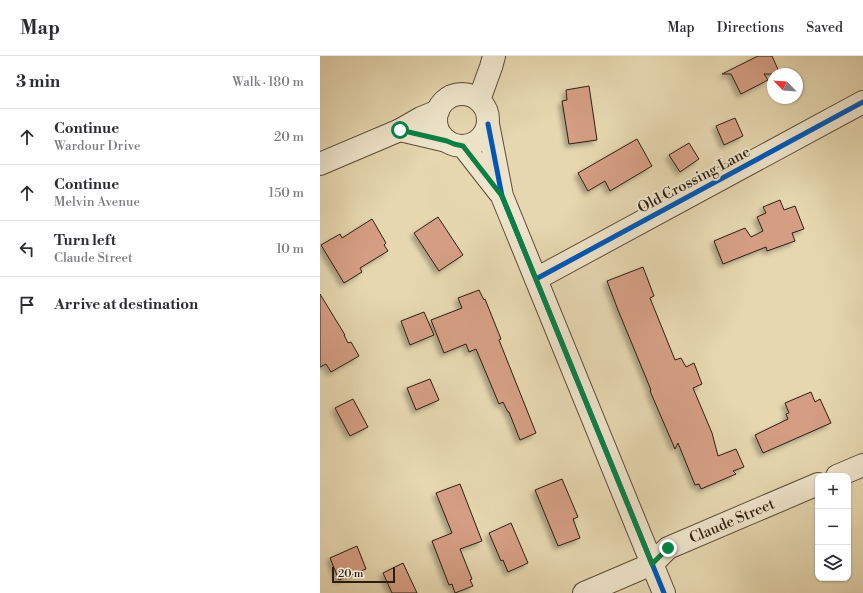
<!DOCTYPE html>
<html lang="en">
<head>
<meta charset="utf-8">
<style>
  :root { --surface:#fff; --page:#f2f2f3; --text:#2b2b33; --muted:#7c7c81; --line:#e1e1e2 }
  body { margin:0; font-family:"Libre Bodoni",serif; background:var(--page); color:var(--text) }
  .controls { position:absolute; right:12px; bottom:12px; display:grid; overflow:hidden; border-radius:8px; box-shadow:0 1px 3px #0004 }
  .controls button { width:36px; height:36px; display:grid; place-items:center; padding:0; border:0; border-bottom:1px solid var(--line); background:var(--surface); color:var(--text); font:20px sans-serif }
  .compass { position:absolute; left:447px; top:12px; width:36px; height:36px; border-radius:50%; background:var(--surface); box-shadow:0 1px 3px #0004; rotate:295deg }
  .scale { position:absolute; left:12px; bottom:10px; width:63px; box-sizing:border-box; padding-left:4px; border:2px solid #2d1e10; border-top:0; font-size:11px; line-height:14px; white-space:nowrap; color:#2d1e10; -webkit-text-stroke:3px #efe5cc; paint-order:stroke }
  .stop { position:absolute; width:12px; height:12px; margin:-9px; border:3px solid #0b8043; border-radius:50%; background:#fff }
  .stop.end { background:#0b8043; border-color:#fff; box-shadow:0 1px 4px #0008 }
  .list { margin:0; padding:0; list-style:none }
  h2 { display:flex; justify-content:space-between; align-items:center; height:52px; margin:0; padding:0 16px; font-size:17px }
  h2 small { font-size:13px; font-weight:400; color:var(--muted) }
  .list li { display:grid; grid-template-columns:26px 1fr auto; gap:12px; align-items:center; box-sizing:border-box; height:56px; padding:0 16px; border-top:1px solid var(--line) }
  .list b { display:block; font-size:15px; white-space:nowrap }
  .list p { margin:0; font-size:13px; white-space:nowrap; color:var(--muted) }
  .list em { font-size:13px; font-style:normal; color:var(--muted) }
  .icon { flex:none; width:22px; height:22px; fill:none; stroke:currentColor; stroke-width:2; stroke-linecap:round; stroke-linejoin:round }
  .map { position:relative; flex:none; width:543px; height:537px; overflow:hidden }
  header { display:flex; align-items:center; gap:24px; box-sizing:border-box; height:56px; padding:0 20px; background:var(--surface); border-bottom:1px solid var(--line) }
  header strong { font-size:19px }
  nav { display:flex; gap:22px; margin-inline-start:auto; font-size:14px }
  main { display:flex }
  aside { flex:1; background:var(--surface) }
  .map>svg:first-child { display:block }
  .building { fill:#d59e84; stroke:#2d1e10; filter:url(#shadow) }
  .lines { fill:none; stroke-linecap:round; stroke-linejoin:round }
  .minor-casing { stroke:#5b4c38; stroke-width:24 }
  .tertiary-casing { stroke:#5b4c38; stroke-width:24 }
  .minor { stroke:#efe5cc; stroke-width:22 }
  .tertiary { stroke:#efe5cc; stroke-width:22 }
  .cycleway-casing { stroke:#efe5cc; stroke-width:8 }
  .cycleway { stroke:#0057b8; stroke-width:5 }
  .route { stroke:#0b8043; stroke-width:5 }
  .labels { text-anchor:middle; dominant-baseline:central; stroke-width:4; stroke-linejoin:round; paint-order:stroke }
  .street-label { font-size:15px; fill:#2d1e10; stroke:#efe5cc }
</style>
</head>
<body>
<header>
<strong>Map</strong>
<nav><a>Map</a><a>Directions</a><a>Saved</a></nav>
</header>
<main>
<aside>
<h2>3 min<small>Walk · 180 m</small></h2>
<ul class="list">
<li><svg class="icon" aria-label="ahead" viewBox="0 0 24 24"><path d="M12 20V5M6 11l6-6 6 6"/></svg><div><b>Continue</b><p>Wardour Drive</p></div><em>20 m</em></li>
<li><svg class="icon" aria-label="ahead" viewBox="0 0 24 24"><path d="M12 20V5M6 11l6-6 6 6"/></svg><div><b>Continue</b><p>Melvin Avenue</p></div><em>150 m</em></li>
<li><svg class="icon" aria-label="left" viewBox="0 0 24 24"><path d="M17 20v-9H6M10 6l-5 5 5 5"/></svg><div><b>Turn left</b><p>Claude Street</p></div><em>10 m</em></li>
<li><svg class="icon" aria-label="arrive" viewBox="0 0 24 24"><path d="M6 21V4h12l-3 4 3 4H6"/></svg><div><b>Arrive at destination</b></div></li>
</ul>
</aside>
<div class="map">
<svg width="543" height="537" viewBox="0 0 543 537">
  <defs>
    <filter id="shadow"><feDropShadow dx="-3.5" dy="3.5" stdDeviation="2" flood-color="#0004"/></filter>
  </defs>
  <rect width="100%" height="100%" fill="#e6d7b0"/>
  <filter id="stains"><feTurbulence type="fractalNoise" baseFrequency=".005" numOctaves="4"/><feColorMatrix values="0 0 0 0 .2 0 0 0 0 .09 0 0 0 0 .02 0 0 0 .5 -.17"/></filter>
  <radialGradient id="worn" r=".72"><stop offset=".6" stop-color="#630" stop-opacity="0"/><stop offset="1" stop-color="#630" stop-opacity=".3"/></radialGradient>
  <path class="building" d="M 438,0 L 452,0 L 460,18 L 444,18 L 448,24 L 421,38 L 411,18 L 402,18 Z
    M 269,30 L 277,84 L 249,88 L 242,45 L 247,44 L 246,34 Z
    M 415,62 L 423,80 L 404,89 L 396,70 Z
    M 317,83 L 332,110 L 290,135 L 285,125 L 268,135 L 258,117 Z
    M 369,87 L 379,103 L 360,116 L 349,99 Z
    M 460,144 L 464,154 L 475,150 L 484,173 L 472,177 L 475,185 L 447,195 L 446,191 L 403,208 L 394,185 L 425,172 L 431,181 L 443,175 L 437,161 L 446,157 L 443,151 Z
    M 118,161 L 143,199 L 119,215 L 94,177 Z
    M 52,163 L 66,187 L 64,189 L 68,195 L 40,212 L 42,216 L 24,227 L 1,189 L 20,178 L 22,182 Z
    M 323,211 L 334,240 L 330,242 L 355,304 L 361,302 L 366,311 L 374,307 L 382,328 L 373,332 L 392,377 L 398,400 L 416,393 L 424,411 L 413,415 L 416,418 L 381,433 L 379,428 L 375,429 L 358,387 L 355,393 L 330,335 L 331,334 L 298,254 L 287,225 Z
    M 159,234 L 164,244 L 165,243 L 181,283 L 179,284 L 216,377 L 200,384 L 189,356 L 188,356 L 183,346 L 179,348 L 156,293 L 149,296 L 146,288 L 124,297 L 111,264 L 142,252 L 138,242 Z
    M 0,238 L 25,279 L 24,279 L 28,287 L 31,286 L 39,300 L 11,316 L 6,308 L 0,311 Z
    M 104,256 L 114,279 L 90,289 L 81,265 Z
    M 110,323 L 119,344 L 96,354 L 87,332 Z
    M 491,336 L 495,346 L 500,343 L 511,367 L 443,397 L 435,379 L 468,363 L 466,358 L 469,357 L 465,347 Z
    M 33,343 L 48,371 L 30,380 L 15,352 Z
    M 242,423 L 258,461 L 253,463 L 260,482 L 238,490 L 215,434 Z
    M 140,428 L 162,485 L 140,493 L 152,523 L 150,524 L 153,530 L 135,537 L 132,528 L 129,529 L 112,485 L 132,477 L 116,437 Z
    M 191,467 L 208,507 L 188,516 L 183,504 L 181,505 L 169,477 Z
    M 37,490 L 46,513 L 19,524 L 10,502 Z
    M 83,507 L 97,537 L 72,537 L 63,517 Z"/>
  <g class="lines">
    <defs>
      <g id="minor">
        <path d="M 159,44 L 171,11 L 174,0"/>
        <path d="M 80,74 L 127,85"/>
        <path d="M 0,108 L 80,74 L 101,62 L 118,55"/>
        <path d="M 216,223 L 543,46"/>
        <path d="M 517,420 L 543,409"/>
        <path id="s1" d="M 264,537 L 332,508 L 348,492 L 498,428"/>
      </g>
      <path id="tertiary" d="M116 64a26 26 0 1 1 52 0a26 26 0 1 1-52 0Z
        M 168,68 L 182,140 L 344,537
        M 143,90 L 179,136"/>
    </defs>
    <use href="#minor" class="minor-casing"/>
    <use href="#tertiary" class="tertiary-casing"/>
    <use href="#minor" class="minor"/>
    <use href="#tertiary" class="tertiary"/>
    <defs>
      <path id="cycleway" d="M 168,68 L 182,140 L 344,537
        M 216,223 L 543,46"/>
    </defs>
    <use href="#cycleway" class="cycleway-casing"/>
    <use href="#cycleway" class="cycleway"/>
  </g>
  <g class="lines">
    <path class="route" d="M 80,74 L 127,85 L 134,88 L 143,90 L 182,140 L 332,508 L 348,492"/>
  </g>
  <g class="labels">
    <g class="street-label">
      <text transform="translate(374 124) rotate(-28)">Old Crossing Lane</text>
      <text stroke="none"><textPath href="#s1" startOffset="166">Claude Street</textPath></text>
    </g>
  </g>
  <rect width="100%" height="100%" filter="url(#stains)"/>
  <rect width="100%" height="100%" fill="url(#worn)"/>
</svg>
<div class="controls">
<button>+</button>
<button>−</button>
<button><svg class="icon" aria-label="layers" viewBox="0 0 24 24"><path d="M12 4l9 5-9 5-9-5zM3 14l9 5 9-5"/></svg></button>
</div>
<svg class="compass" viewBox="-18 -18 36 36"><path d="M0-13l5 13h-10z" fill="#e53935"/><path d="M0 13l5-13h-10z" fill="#7c7c81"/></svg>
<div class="scale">20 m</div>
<div class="stop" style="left:80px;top:74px"></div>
<div class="stop end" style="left:348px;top:492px"></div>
</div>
</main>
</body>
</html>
